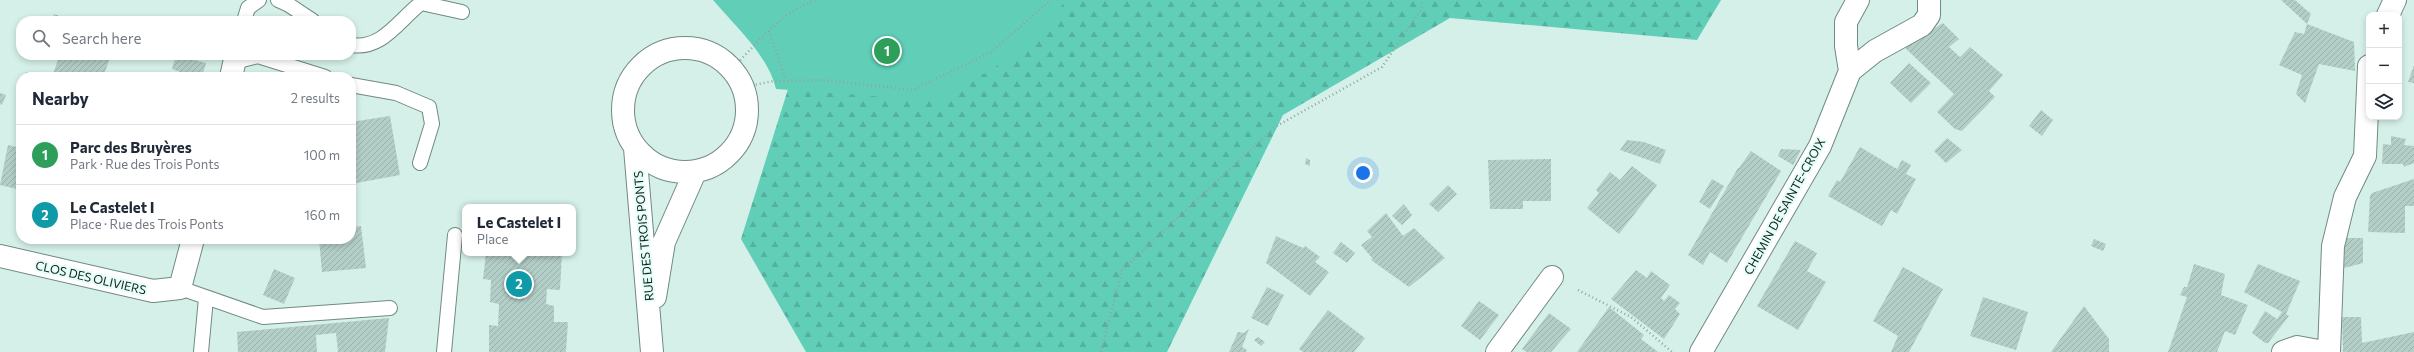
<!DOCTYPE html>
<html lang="en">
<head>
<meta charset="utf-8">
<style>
  :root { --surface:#fff; --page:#f2f2f3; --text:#1f2937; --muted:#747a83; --line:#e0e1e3; --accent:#d93025 }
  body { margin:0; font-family:Commissioner,sans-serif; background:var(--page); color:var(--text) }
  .controls { position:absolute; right:12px; top:12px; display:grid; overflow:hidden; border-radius:8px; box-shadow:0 2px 6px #0003 }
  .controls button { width:36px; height:36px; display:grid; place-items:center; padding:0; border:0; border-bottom:1px solid var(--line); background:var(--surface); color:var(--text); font:20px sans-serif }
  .you { position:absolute; left:1363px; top:173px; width:14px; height:14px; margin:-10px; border:3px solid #fff; border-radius:50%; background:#1a73e8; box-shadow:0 0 0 6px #1a73e833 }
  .badge { display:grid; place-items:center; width:26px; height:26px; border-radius:50%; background:var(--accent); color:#fff; font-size:13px; font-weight:700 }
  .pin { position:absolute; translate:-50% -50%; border:2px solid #fff; box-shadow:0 1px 4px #0006 }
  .popup { position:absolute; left:462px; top:204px; width:114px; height:52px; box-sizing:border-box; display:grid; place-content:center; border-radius:8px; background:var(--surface); filter:drop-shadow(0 1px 3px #0005); font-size:13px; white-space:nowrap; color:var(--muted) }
  .popup b { font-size:15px; color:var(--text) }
  .popup::after { content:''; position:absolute; left:50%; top:100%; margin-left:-8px; border:8px solid transparent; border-top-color:var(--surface) }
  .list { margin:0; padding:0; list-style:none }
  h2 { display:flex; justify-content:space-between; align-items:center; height:52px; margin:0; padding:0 16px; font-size:17px }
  h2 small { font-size:13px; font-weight:400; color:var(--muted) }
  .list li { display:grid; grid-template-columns:26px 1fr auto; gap:12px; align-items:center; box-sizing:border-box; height:60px; padding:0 16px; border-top:1px solid var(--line) }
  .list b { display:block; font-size:15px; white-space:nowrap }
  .list p { margin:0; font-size:13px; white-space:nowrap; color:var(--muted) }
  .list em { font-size:13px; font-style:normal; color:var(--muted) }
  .icon { flex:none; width:22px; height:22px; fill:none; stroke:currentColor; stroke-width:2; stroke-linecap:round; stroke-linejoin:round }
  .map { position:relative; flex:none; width:2414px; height:352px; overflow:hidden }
  .search { position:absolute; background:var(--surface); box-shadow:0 2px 6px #0003; left:16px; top:16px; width:340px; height:44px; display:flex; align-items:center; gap:10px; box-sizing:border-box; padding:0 14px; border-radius:16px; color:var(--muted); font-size:15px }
  .panel { position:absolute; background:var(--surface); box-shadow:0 2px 6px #0003; left:16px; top:72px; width:340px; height:172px; border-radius:16px }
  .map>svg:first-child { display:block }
  .forest { fill:url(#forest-firs) }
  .park { fill:#61cfb8 }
  .building { fill:url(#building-hatch) }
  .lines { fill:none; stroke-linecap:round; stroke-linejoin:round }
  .lane-casing { stroke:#718a83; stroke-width:16 }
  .street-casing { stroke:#718a83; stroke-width:24 }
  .path { stroke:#90a5a0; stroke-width:2.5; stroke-dasharray:1 3; stroke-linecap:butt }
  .lane { stroke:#fff; stroke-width:14 }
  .street { stroke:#fff; stroke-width:22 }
  .labels { text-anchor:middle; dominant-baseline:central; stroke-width:4; stroke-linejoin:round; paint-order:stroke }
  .street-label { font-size:12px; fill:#182220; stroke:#e2fef6 }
</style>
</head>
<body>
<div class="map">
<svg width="2414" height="352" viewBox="0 0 2414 352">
  <defs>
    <pattern id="forest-firs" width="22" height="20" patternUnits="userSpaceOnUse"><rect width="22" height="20" fill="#61cfb8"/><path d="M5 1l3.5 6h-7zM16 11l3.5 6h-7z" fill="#54b19e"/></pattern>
    <pattern id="building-hatch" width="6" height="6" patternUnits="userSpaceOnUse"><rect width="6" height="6" fill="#b3cec7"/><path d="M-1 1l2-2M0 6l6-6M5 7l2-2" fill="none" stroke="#99b1ab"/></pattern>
  </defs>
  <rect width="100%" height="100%" fill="#d5f0e9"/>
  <path class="forest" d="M 816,0 L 1721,0 L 1697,40 L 1450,18 L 1283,115 L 1167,352 L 806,352 L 741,239 Z"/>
  <path class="park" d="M 713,0 L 1064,0 L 1059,13 L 1011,57 L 940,101 L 776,89 C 768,55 735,26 713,0 Z"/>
  <path class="building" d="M 2281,0 L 2295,0 L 2311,14 L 2307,24 L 2354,42 L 2355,71 L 2319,64 L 2305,103 L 2296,94 L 2302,75 L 2279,65 L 2295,32 L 2304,34 L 2307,24 Z
    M 54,14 L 74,21 L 51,21 Z
    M 1943,23 L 1959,39 L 1949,47 L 1960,57 L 1970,47 L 2003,75 L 1989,91 L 1995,97 L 1962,131 L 1955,129 L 1937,112 L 1954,94 L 1904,47 Z
    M 47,55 L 111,55 L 103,77 L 96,75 L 95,77 L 52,77 L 58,60 Z
    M 176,55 L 206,63 L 202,77 L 194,77 L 172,69 Z
    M 1909,63 L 1931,83 L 1911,103 L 1890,83 Z
    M 2414,65 L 2414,83 L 2408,82 Z
    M 26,72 L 40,77 L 24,77 Z
    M 0,93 L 6,95 L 2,105 L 0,104 Z
    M 2041,110 L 2053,120 L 2042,136 L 2029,126 Z
    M 390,116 L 400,175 L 351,184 L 351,122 Z
    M 2391,136 L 2406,139 L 2404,145 L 2414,146 L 2414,163 L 2404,167 L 2403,164 L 2382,164 L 2383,144 L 2391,145 Z
    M 1947,138 L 1962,150 L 1946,163 L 1934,151 Z
    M 1627,140 L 1644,142 L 1666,150 L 1660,164 L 1620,150 Z
    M 8,145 L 21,148 L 21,190 L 0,185 Z
    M 1860,147 L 1897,169 L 1902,160 L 1911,165 L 1906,174 L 1916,179 L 1897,214 L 1891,210 L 1882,226 L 1828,196 L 1837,180 L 1840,182 Z
    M 1781,149 L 1801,150 L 1793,165 L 1778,156 Z
    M 1751,151 L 1781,171 L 1727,263 L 1710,252 L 1703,265 L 1688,255 L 1738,168 L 1739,168 Z
    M 1306,158 L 1310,160 L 1310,166 L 1305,164 Z
    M 1551,159 L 1551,201 L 1523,201 L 1523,209 L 1490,209 L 1488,160 Z
    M 1632,166 L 1657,185 L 1619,234 L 1587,208 L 1599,193 L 1596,190 L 1610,172 L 1620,180 Z
    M 1712,179 L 1724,186 L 1710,209 L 1699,202 Z
    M 2414,179 L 2414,206 L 2405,206 L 2405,233 L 2368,232 L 2370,196 L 2372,193 Z
    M 1448,185 L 1457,194 L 1438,212 L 1429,204 Z
    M 1404,204 L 1412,215 L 1402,225 L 1392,216 Z
    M 1386,213 L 1403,236 L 1414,228 L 1445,258 L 1409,287 L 1371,260 L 1373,259 L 1361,245 L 1372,237 L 1367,231 Z
    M 361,226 L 366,268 L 322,272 L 319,239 L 351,239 L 351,227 Z
    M 1276,236 L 1303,248 L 1305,246 L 1320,257 L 1315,262 L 1329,272 L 1310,296 L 1266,263 Z
    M 2345,238 L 2363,238 L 2363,263 L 2344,268 Z
    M 2094,239 L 2106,244 L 2103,251 L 2091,246 Z
    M 1795,241 L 1817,253 L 1807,271 L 1826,282 L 1798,330 L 1757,306 Z
    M 1341,242 L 1355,253 L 1347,263 L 1333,253 Z
    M 486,253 L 562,253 L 560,290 L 547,289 L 546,304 L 554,306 L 554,322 L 568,322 L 566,352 L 489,352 L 489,325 L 498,326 L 499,304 L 490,302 L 491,280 L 483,279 Z
    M 2194,264 L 2225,274 L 2221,295 L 2248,305 L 2235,335 L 2225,331 L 2217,352 L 2168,352 L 2187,297 L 2180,295 L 2184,287 L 2187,287 Z
    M 2258,264 L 2300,281 L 2286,314 L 2289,316 L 2268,343 L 2265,343 L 2252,333 L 2265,311 L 2277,319 L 2282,312 L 2244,292 Z
    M 1903,267 L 1943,289 L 1909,352 L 1891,352 L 1898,336 L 1873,321 Z
    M 274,269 L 295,278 L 284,304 L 263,295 Z
    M 1636,270 L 1647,278 L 1651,271 L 1670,285 L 1661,298 L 1664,301 L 1669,295 L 1680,303 L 1675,309 L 1680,314 L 1664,339 L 1611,299 Z
    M 1267,287 L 1284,295 L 1268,326 L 1251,318 Z
    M 1983,297 L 2028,312 L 2016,350 L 1970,336 Z
    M 1479,301 L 1499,315 L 1480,340 L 1461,326 Z
    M 2084,306 L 2109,339 L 2109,352 L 2051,352 Z
    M 1609,307 L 1644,335 L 1641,339 L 1658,352 L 1577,352 Z
    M 1328,310 L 1365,338 L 1354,352 L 1303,352 L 1299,349 Z
    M 1549,313 L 1571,329 L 1551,352 L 1527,352 L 1522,349 Z
    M 2342,317 L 2361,317 L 2362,343 L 2414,332 L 2414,352 L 2343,352 Z
    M 389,318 L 385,352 L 338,352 L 336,333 L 316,335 L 317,352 L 238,352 L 237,332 Z
    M 1249,329 L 1242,347 L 1247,350 L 1246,352 L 1229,352 L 1238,332 L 1244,333 Z
    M 1258,337 L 1265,342 L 1261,346 L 1254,340 Z"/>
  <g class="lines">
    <defs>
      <path id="lane" d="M 278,0 L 289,5 L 313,21
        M 244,21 L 248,8 L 259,0
        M 351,45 C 382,50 398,21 421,3 L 462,12
        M 234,62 L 258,56 L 325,77
        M 351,85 L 396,93 L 429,107 L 432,124 L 420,163
        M 180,288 L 263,317 L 390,308
        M 201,352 L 206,298
        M 444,352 L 455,235"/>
      <path id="street" d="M 2388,15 L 2395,0
        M623 110a62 62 0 1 1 124 0a62 62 0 1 1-124 0Z
        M 1850,71 L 1846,46 L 1846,22 L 1858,0
        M 231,77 L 236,55
        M 635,148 L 652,352
        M 0,256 L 153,291 L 180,288 L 193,239
        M 655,297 L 664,242 L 695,172
        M 1497,352 L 1552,277
        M 1701,352 L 1820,146 L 1850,71 L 1875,51 L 1922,25 L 1929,15 L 1929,0
        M 2283,352 L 2297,347 L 2324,352
        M 2329,352 L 2333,246 L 2345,197 L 2365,156 L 2369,66"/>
    </defs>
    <use href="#lane" class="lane-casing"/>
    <use href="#street" class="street-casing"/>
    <path class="path" d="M 769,31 L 786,80
      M 732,69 C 757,43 781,12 816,0
      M 744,87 L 774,81 L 823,80 L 913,90 L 991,52 L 1051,0
      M 1578,290 L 1631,317 L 1672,352
      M 1101,352 L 1122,270 L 1275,127 L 1382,67 L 1420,11 L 1423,0"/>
    <use href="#lane" class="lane"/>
    <use href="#street" class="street"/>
  </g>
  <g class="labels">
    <g class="street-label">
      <text transform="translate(1784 206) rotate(-61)">CHEMIN DE SAINTE-CROIX</text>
      <text transform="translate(643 236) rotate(-95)">RUE DES TROIS PONTS</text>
      <text transform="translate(91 277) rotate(13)">CLOS DES OLIVIERS</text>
    </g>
  </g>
</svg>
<div class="controls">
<button>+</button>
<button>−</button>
<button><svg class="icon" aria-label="layers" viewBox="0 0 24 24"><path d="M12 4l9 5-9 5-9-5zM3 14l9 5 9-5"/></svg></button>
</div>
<div class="you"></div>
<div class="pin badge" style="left:887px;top:51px;background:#2e9e5b">1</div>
<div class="pin badge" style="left:519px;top:284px;background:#0f9aa8">2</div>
<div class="popup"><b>Le Castelet I</b>Place</div>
<div class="search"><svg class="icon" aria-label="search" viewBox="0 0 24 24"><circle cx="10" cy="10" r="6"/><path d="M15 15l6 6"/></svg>Search here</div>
<section class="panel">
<h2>Nearby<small>2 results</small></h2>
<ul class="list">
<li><span class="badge" style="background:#2e9e5b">1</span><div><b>Parc des Bruyères</b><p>Park · Rue des Trois Ponts</p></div><em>100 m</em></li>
<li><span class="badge" style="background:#0f9aa8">2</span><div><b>Le Castelet I</b><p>Place · Rue des Trois Ponts</p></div><em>160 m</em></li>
</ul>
</section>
</div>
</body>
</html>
